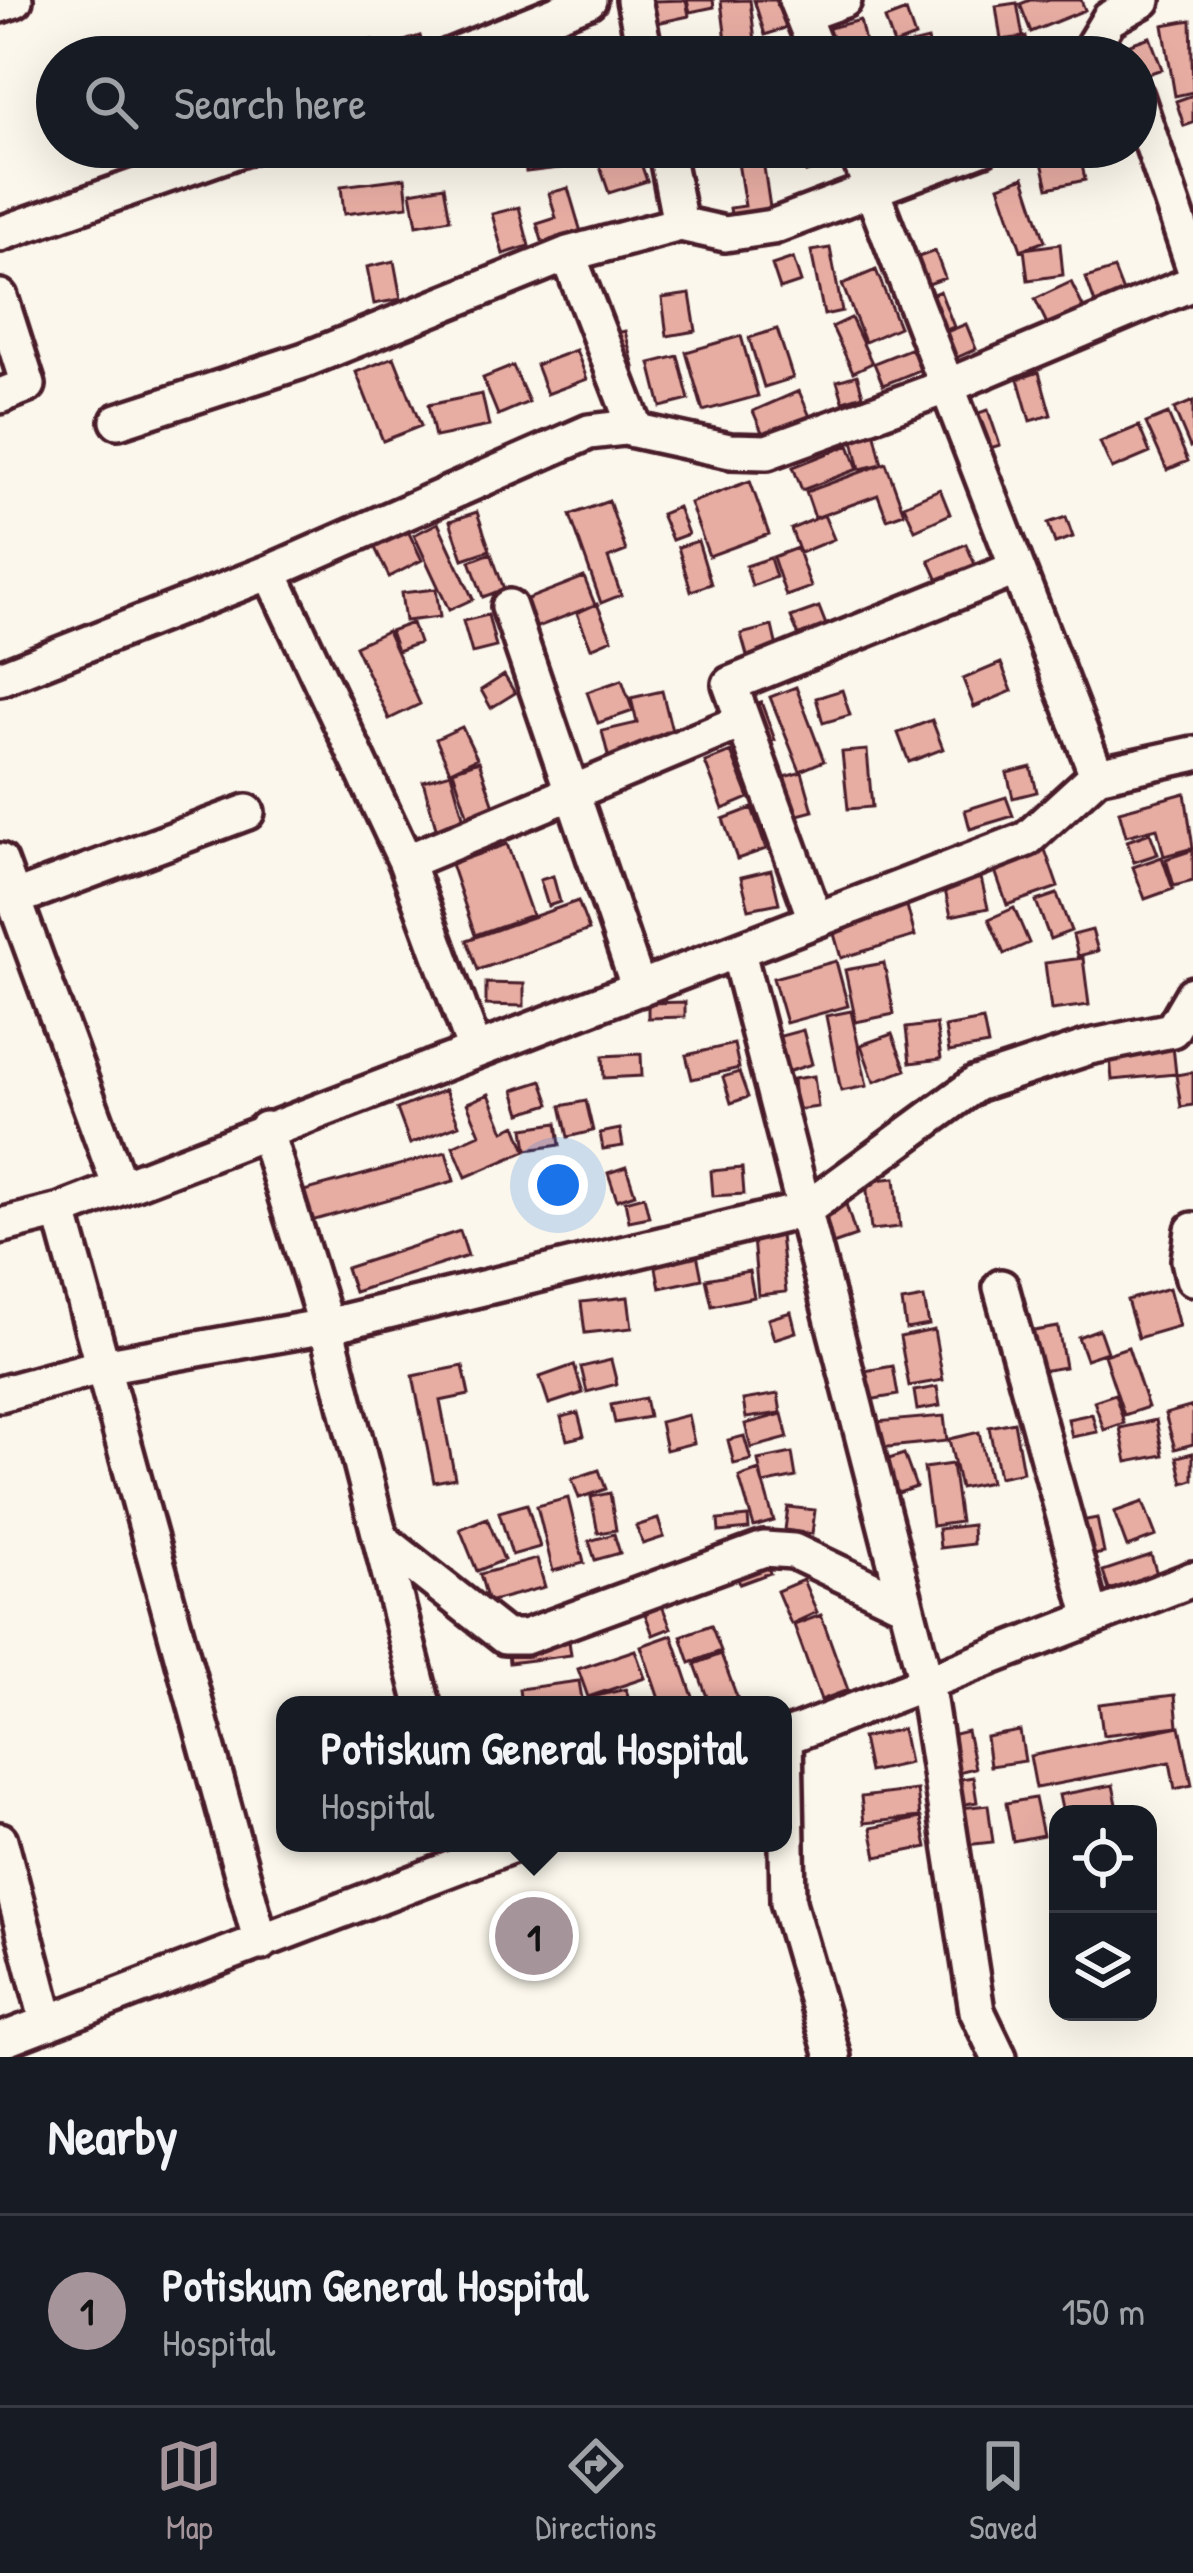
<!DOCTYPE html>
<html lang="en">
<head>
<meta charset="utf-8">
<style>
  :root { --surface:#171b24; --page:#242831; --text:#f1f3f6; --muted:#9ea1a6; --line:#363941; --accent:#a6949b }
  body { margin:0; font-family:"Patrick Hand",sans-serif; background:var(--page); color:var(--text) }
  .controls { position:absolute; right:36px; bottom:36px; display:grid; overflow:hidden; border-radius:24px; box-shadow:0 12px 48px #0002 }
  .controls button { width:108px; height:108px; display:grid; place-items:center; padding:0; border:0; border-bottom:3px solid var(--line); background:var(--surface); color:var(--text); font:60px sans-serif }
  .you { position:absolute; left:558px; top:1185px; width:42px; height:42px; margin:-30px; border:9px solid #fff; border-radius:50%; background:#1a73e8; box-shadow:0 0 0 18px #1a73e833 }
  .badge { display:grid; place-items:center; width:78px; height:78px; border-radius:50%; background:var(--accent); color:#111; font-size:39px; font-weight:700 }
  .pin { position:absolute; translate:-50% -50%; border:6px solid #fff; box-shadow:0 3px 12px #0006 }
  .popup { position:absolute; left:276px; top:1696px; width:516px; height:156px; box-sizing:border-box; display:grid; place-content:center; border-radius:24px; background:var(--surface); filter:drop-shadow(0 3px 9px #0005); font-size:39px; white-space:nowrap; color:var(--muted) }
  .popup b { font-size:45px; color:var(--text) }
  .popup::after { content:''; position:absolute; left:50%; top:100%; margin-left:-24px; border:24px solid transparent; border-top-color:var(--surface) }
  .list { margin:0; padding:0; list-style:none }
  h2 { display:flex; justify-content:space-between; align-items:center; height:156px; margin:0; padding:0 48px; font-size:51px }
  h2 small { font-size:39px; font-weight:400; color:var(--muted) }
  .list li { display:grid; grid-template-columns:78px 1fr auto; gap:36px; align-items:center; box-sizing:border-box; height:192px; padding:0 48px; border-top:3px solid var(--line) }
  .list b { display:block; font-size:45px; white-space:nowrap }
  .list p { margin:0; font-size:39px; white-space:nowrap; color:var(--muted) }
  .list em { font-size:39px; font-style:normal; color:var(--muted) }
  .icon { flex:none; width:66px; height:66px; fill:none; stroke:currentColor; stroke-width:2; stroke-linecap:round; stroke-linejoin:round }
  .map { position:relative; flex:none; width:1193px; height:2057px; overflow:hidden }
  .search { position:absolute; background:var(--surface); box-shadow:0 12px 48px #0002; left:36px; right:36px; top:36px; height:132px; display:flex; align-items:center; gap:30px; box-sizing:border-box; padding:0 42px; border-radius:66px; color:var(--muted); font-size:45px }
  .sheet { height:348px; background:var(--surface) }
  nav { display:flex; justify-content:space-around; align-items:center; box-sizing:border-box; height:168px; border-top:3px solid var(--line); background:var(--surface); font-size:33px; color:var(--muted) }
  nav a { display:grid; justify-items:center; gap:6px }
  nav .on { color:var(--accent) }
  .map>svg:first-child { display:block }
  .building { fill:#e7ada3; stroke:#4a1f2b; stroke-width:3 }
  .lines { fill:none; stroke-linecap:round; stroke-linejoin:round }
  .minor-casing { stroke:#4a1f2b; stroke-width:42 }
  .minor { stroke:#fbf7ec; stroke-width:33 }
</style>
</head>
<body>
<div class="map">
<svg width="1193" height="2057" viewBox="0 0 1193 2057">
  <rect width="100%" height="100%" fill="#fbf7ec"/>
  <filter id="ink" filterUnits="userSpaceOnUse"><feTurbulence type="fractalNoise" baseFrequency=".00833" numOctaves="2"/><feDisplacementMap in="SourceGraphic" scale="24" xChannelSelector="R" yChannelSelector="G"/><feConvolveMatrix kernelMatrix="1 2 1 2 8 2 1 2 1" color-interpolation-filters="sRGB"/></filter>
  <g filter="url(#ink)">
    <path class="building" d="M 686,0 L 689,16 L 657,23 L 653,1 Z
      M 687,0 L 713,0 L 714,7 L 690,12 Z
      M 750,0 L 757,57 L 728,57 L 721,1 Z
      M 754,0 L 785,0 L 793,25 L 765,35 Z
      M 1030,0 L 1081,0 L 1085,10 L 1031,32 L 1020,4 Z
      M 1017,3 L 1023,37 L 1001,40 L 996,6 Z
      M 906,11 L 915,37 L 894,45 L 885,19 Z
      M 860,20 L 868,55 L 828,57 L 822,30 Z
      M 1191,20 L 1193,92 L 1175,96 L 1163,25 Z
      M 420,36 L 426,56 L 393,57 L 389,46 Z
      M 1026,37 L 1032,57 L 1002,57 L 998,46 Z
      M 1150,37 L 1162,69 L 1139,77 L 1136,57 L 1127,45 Z
      M 372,40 L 376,57 L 336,57 L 334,49 Z
      M 928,40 L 932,57 L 902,57 L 899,47 Z
      M 1193,95 L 1193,123 L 1184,126 L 1176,101 Z
      M 523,147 L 590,147 L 592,164 L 526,172 Z
      M 761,147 L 772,221 L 733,227 L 730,208 L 745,206 L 736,150 Z
      M 798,147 L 833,147 L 838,161 L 806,172 Z
      M 636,149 L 647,181 L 609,193 L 598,161 Z
      M 1080,154 L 1085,180 L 1048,188 L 1042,162 Z
      M 1024,177 L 1045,241 L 1021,250 L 999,186 Z
      M 405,178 L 408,206 L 344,214 L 341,186 Z
      M 444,186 L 450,219 L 417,225 L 411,192 Z
      M 568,188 L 581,232 L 543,244 L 537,224 L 556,218 L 549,193 Z
      M 519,207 L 529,246 L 503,254 L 492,214 Z
      M 1060,244 L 1063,275 L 1028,280 L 1024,249 Z
      M 830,248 L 842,311 L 824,315 L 811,251 Z
      M 935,251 L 945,278 L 909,291 L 899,264 Z
      M 793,258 L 801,282 L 780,289 L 772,265 Z
      M 394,261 L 401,299 L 374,304 L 367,267 Z
      M 1114,269 L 1124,295 L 1096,306 L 1086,278 Z
      M 876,270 L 899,327 L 865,342 L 842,284 Z
      M 1071,282 L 1085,311 L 1049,328 L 1035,299 Z
      M 940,291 L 954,327 L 928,337 L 914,302 Z
      M 690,294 L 696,331 L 667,336 L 662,298 Z
      M 851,318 L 872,363 L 853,372 L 832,327 Z
      M 966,324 L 976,349 L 940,365 L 929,339 Z
      M 777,329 L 793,378 L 764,387 L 749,338 Z
      M 625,331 L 634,367 L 609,373 L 600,337 Z
      M 741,336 L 758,396 L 703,411 L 686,352 Z
      M 912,348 L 920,370 L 883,385 L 874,363 Z
      M 576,350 L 587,379 L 547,394 L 536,365 Z
      M 678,356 L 689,400 L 661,407 L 650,363 Z
      M 394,357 L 421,426 L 383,441 L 356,372 Z
      M 513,366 L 529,402 L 498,415 L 483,378 Z
      M 1039,372 L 1051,415 L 1030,421 L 1018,379 Z
      M 857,375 L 863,395 L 843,401 L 837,381 Z
      M 799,391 L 811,419 L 765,439 L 753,411 Z
      M 482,394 L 489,426 L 435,437 L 428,405 Z
      M 1193,401 L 1193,445 L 1190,447 L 1174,409 Z
      M 988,410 L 1000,445 L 977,452 L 965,417 Z
      M 1168,414 L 1188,461 L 1167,470 L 1146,423 Z
      M 1139,426 L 1150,453 L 1112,469 L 1100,442 Z
      M 874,430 L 882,464 L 860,469 L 852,436 Z
      M 849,445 L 858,469 L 802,490 L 793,467 Z
      M 886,463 L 904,513 L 887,519 L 878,495 L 815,518 L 806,492 Z
      M 750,481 L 769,534 L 709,556 L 690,503 Z
      M 940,489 L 950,514 L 915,530 L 904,505 Z
      M 609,501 L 626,551 L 608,558 L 621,595 L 601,603 L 570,515 Z
      M 678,507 L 688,534 L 672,540 L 661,514 Z
      M 477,512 L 490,550 L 463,559 L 450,521 Z
      M 824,515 L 834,539 L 800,553 L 791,529 Z
      M 1066,517 L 1073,537 L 1055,543 L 1048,523 Z
      M 438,523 L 473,599 L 449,610 L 414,535 Z
      M 408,531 L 422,560 L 389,577 L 375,548 Z
      M 698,541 L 711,584 L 691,591 L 678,547 Z
      M 966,544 L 980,576 L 943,592 L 929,560 Z
      M 797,548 L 811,587 L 786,596 L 773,557 Z
      M 491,553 L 504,589 L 483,597 L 470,561 Z
      M 770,558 L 776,577 L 752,586 L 746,566 Z
      M 584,577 L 595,605 L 527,631 L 517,603 Z
      M 436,589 L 440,617 L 405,621 L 401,593 Z
      M 597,604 L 612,639 L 591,648 L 577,613 Z
      M 819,607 L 826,625 L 799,636 L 791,617 Z
      M 488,615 L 496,647 L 472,653 L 463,621 Z
      M 412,623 L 419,643 L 397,651 L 390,631 Z
      M 772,626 L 778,652 L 748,659 L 741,634 Z
      M 387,631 L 420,704 L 389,719 L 355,646 Z
      M 1001,663 L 1012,691 L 974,707 L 963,679 Z
      M 504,675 L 515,693 L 491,708 L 481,690 Z
      M 622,680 L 633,711 L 598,723 L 587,692 Z
      M 796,687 L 824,761 L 800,771 L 770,697 Z
      M 842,690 L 850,715 L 823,723 L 816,698 Z
      M 662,691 L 675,743 L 609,759 L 602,731 L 637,723 L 631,698 Z
      M 761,702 L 775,740 L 755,747 L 741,710 Z
      M 932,720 L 943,749 L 909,762 L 898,733 Z
      M 462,727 L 477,758 L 450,771 L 436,739 Z
      M 867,750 L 872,807 L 848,809 L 842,752 Z
      M 731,752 L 749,798 L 723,809 L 705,762 Z
      M 479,761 L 502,830 L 475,839 L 453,770 Z
      M 1031,767 L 1037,792 L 1013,798 L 1007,773 Z
      M 802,772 L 813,811 L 783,819 L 773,780 Z
      M 451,773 L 470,841 L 442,849 L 423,781 Z
      M 1185,793 L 1193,848 L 1164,856 L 1157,828 L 1126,836 L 1119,811 Z
      M 1006,797 L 1013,816 L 970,829 L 965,810 Z
      M 752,808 L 766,849 L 737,859 L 723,819 Z
      M 1150,833 L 1158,854 L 1134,862 L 1127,841 Z
      M 507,844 L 532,915 L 475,935 L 451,864 Z
      M 1044,847 L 1058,887 L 1007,905 L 993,865 Z
      M 1193,850 L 1193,881 L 1174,886 L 1166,859 Z
      M 1162,857 L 1173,889 L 1145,899 L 1133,867 Z
      M 771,870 L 779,903 L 749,909 L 741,877 Z
      M 553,876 L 560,902 L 548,906 L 540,880 Z
      M 981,878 L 988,908 L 951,916 L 944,886 Z
      M 1057,894 L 1071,931 L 1050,939 L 1036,901 Z
      M 578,901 L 589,930 L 478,970 L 467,940 Z
      M 907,906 L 915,936 L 841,958 L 832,927 Z
      M 1014,908 L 1029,943 L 1004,954 L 989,919 Z
      M 1092,930 L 1098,951 L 1078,956 L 1073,935 Z
      M 1083,958 L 1089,1005 L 1051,1010 L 1045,963 Z
      M 836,961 L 848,1006 L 786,1023 L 773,978 Z
      M 884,963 L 894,1014 L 856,1022 L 845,970 Z
      M 486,983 L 524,984 L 524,1006 L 486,1005 Z
      M 685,1002 L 685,1017 L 648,1018 L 648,1003 Z
      M 851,1011 L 867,1086 L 841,1091 L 826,1016 Z
      M 983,1020 L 988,1045 L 949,1052 L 945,1027 Z
      M 936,1024 L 941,1059 L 910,1063 L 906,1028 Z
      M 803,1030 L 812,1064 L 787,1072 L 777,1037 Z
      M 892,1034 L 906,1070 L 874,1082 L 861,1045 Z
      M 1172,1037 L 1176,1074 L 1112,1080 L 1109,1044 Z
      M 734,1044 L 739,1068 L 692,1079 L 686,1055 Z
      M 641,1054 L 642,1076 L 604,1078 L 603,1056 Z
      M 739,1072 L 748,1097 L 731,1103 L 723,1077 Z
      M 1193,1072 L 1193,1105 L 1181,1107 L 1176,1075 Z
      M 814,1076 L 818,1107 L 796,1110 L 793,1079 Z
      M 542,1081 L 550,1104 L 521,1113 L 514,1090 Z
      M 445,1090 L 459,1125 L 410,1144 L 397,1109 Z
      M 489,1094 L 504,1131 L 516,1125 L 526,1151 L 466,1177 L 453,1146 L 480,1134 L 467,1103 Z
      M 586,1101 L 593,1131 L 568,1137 L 561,1106 Z
      M 557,1123 L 560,1145 L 527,1150 L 524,1128 Z
      M 620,1129 L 623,1146 L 603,1149 L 600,1133 Z
      M 446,1152 L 454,1181 L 308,1222 L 300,1192 Z
      M 626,1167 L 635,1194 L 617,1200 L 608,1173 Z
      M 742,1168 L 744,1194 L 713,1196 L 711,1171 Z
      M 895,1178 L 900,1227 L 871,1230 L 866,1181 Z
      M 841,1188 L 856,1236 L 827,1246 L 812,1197 Z
      M 644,1196 L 649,1217 L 629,1221 L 625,1201 Z
      M 460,1231 L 468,1256 L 354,1292 L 346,1268 Z
      M 780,1235 L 786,1292 L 758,1295 L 753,1238 Z
      M 696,1249 L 702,1279 L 660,1288 L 654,1258 Z
      M 749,1271 L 754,1297 L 712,1306 L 706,1279 Z
      M 1169,1288 L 1179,1326 L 1138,1338 L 1127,1300 Z
      M 628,1297 L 632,1328 L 585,1333 L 581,1302 Z
      M 924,1298 L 929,1325 L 906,1329 L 902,1302 Z
      M 791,1312 L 796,1332 L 774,1339 L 768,1319 Z
      M 1058,1327 L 1065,1367 L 1035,1372 L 1028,1332 Z
      M 1099,1329 L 1107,1352 L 1086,1359 L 1078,1337 Z
      M 934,1330 L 943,1380 L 909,1386 L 900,1337 Z
      M 1128,1347 L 1148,1407 L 1124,1415 L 1104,1355 Z
      M 611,1360 L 617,1384 L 587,1392 L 581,1367 Z
      M 574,1365 L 583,1393 L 549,1404 L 540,1377 Z
      M 463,1366 L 469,1395 L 440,1401 L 455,1478 L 434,1482 L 413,1376 Z
      M 893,1366 L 898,1395 L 863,1401 L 859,1372 Z
      M 937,1387 L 940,1406 L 917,1410 L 914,1391 Z
      M 778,1394 L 781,1413 L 746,1418 L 743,1400 Z
      M 1115,1394 L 1124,1423 L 1104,1430 L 1094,1401 Z
      M 645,1398 L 649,1417 L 615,1423 L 611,1405 Z
      M 1193,1406 L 1193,1444 L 1175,1449 L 1165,1414 Z
      M 578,1413 L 584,1436 L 567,1440 L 561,1417 Z
      M 782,1414 L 788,1438 L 751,1448 L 745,1424 Z
      M 1092,1414 L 1097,1432 L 1072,1437 L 1068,1419 Z
      M 688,1415 L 694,1443 L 666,1450 L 660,1422 Z
      M 944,1416 L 947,1441 L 878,1448 L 875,1422 Z
      M 1156,1420 L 1163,1455 L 1127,1462 L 1120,1428 Z
      M 1014,1422 L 1023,1472 L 999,1477 L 989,1427 Z
      M 979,1432 L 990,1482 L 960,1488 L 949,1439 Z
      M 744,1436 L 751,1460 L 734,1464 L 728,1440 Z
      M 792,1453 L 796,1477 L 763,1484 L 758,1460 Z
      M 1193,1453 L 1193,1480 L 1183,1483 L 1177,1457 Z
      M 904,1454 L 916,1487 L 895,1494 L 883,1461 Z
      M 952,1464 L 960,1522 L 932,1526 L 924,1468 Z
      M 599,1470 L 606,1489 L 579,1498 L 572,1479 Z
      M 759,1470 L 774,1521 L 754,1527 L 739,1477 Z
      M 610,1493 L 616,1530 L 598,1533 L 591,1497 Z
      M 568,1498 L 584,1563 L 553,1571 L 537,1506 Z
      M 1143,1502 L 1156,1536 L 1127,1547 L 1114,1512 Z
      M 527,1504 L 540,1547 L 512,1555 L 499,1512 Z
      M 788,1507 L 815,1510 L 812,1534 L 785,1530 Z
      M 748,1517 L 749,1529 L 719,1532 L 718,1520 Z
      M 487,1518 L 504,1560 L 477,1571 L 460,1529 Z
      M 1097,1518 L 1104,1553 L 1083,1557 L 1076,1522 Z
      M 658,1519 L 664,1537 L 643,1544 L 636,1526 Z
      M 972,1525 L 973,1544 L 940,1548 L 938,1529 Z
      M 614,1534 L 620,1553 L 595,1560 L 589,1541 Z
      M 763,1554 L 770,1573 L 740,1584 L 733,1566 Z
      M 1151,1555 L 1157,1574 L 1109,1590 L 1103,1571 Z
      M 537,1559 L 545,1587 L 488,1602 L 480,1574 Z
      M 803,1580 L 817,1612 L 791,1624 L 777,1591 Z
      M 658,1596 L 671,1628 L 653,1635 L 641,1603 Z
      M 821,1615 L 848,1690 L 821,1700 L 794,1625 Z
      M 711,1625 L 721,1651 L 690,1663 L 681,1636 Z
      M 568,1634 L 571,1655 L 509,1663 L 507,1643 Z
      M 672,1635 L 695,1703 L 689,1705 L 661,1705 L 641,1646 Z
      M 635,1650 L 645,1678 L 588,1697 L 578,1669 Z
      M 721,1654 L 740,1705 L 710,1705 L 695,1664 Z
      M 579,1681 L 583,1705 L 521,1705 L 519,1689 Z
      M 626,1689 L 630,1705 L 589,1705 L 588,1698 Z
      M 1175,1695 L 1178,1726 L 1103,1735 L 1099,1704 Z
      M 1180,1726 L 1192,1785 L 1175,1789 L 1170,1762 L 1036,1788 L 1030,1756 Z
      M 902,1729 L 909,1763 L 869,1772 L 862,1738 Z
      M 967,1731 L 975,1768 L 950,1774 L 942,1737 Z
      M 1020,1731 L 1025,1761 L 990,1766 L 986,1737 Z
      M 973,1777 L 977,1802 L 960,1805 L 955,1780 Z
      M 1113,1785 L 1119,1814 L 1063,1814 L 1059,1795 Z
      M 917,1790 L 920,1817 L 864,1823 L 861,1797 Z
      M 1035,1798 L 1043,1835 L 1013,1841 L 1006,1803 Z
      M 988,1805 L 993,1842 L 965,1845 L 961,1808 Z
      M 921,1818 L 927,1847 L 877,1857 L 871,1828 Z"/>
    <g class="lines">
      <defs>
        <path id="minor" d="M 634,0 L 646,57
          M 796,0 L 819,57
          M 0,5 L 15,0
          M 802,15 L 844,0
          M 448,57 L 589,0
          M 1086,57 L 1109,19 L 1143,0
          M 1136,96 L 1193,265
          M 665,147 L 680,224
          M 855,147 L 1097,775
          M 0,234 L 247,147
          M 568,254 L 636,430
          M 0,297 L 28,385 L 0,396
          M 118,421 L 305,360 L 568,254 L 680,224 L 725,234 L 772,227 L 984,147
          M 270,572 L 406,862 L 475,1050
          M 509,607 L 639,989
          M 0,678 L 270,572 L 589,432 L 624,428 L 730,451 L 767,452 L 948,386 L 1193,283
          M 0,861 L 120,1187
          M 406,862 L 743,721
          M 16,898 L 247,812
          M 815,919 L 730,684 L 1015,569
          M 738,952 L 926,1682 L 977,2011 L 999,2057
          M 265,1129 L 326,1326 L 423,1705
          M 60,1211 L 261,1943
          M 0,1226 L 60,1211 L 1027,839 L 1097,775 L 1193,754
          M 1193,1230 L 1189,1260 L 1193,1278
          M 1001,1287 L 1092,1618
          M 0,1394 L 103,1366 L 326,1326 L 805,1210 L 976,1084 L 1089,1047 L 1172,1030 L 1193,994
          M 381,1539 L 505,1637 L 525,1637 L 764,1549 L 793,1551 L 906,1605
          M 785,1737 L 788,1902 L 833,2057
          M 783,1738 L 1193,1579
          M 0,1840 L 48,2023
          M 0,2041 L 518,1843"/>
      </defs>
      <use href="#minor" class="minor-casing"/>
      <use href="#minor" class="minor"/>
    </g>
  </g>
</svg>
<div class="controls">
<button><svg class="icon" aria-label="locate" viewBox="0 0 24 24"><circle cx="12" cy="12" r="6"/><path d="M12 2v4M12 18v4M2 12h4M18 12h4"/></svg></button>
<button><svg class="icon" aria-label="layers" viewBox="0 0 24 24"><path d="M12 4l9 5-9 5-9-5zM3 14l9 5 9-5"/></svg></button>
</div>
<div class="you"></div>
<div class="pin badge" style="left:534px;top:1936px">1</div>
<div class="popup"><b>Potiskum General Hospital</b>Hospital</div>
<div class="search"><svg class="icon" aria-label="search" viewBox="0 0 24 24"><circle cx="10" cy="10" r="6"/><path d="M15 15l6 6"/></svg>Search here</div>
</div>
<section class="sheet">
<h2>Nearby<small></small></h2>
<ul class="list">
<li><span class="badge">1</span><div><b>Potiskum General Hospital</b><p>Hospital</p></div><em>150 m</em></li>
</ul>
</section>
<nav>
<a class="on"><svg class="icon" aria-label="map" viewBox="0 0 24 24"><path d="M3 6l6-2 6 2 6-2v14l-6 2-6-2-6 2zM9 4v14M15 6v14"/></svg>Map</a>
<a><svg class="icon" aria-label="directions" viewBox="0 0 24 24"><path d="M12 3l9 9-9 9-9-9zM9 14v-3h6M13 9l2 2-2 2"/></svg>Directions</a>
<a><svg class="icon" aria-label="saved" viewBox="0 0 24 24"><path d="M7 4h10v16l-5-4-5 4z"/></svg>Saved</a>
</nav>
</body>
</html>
